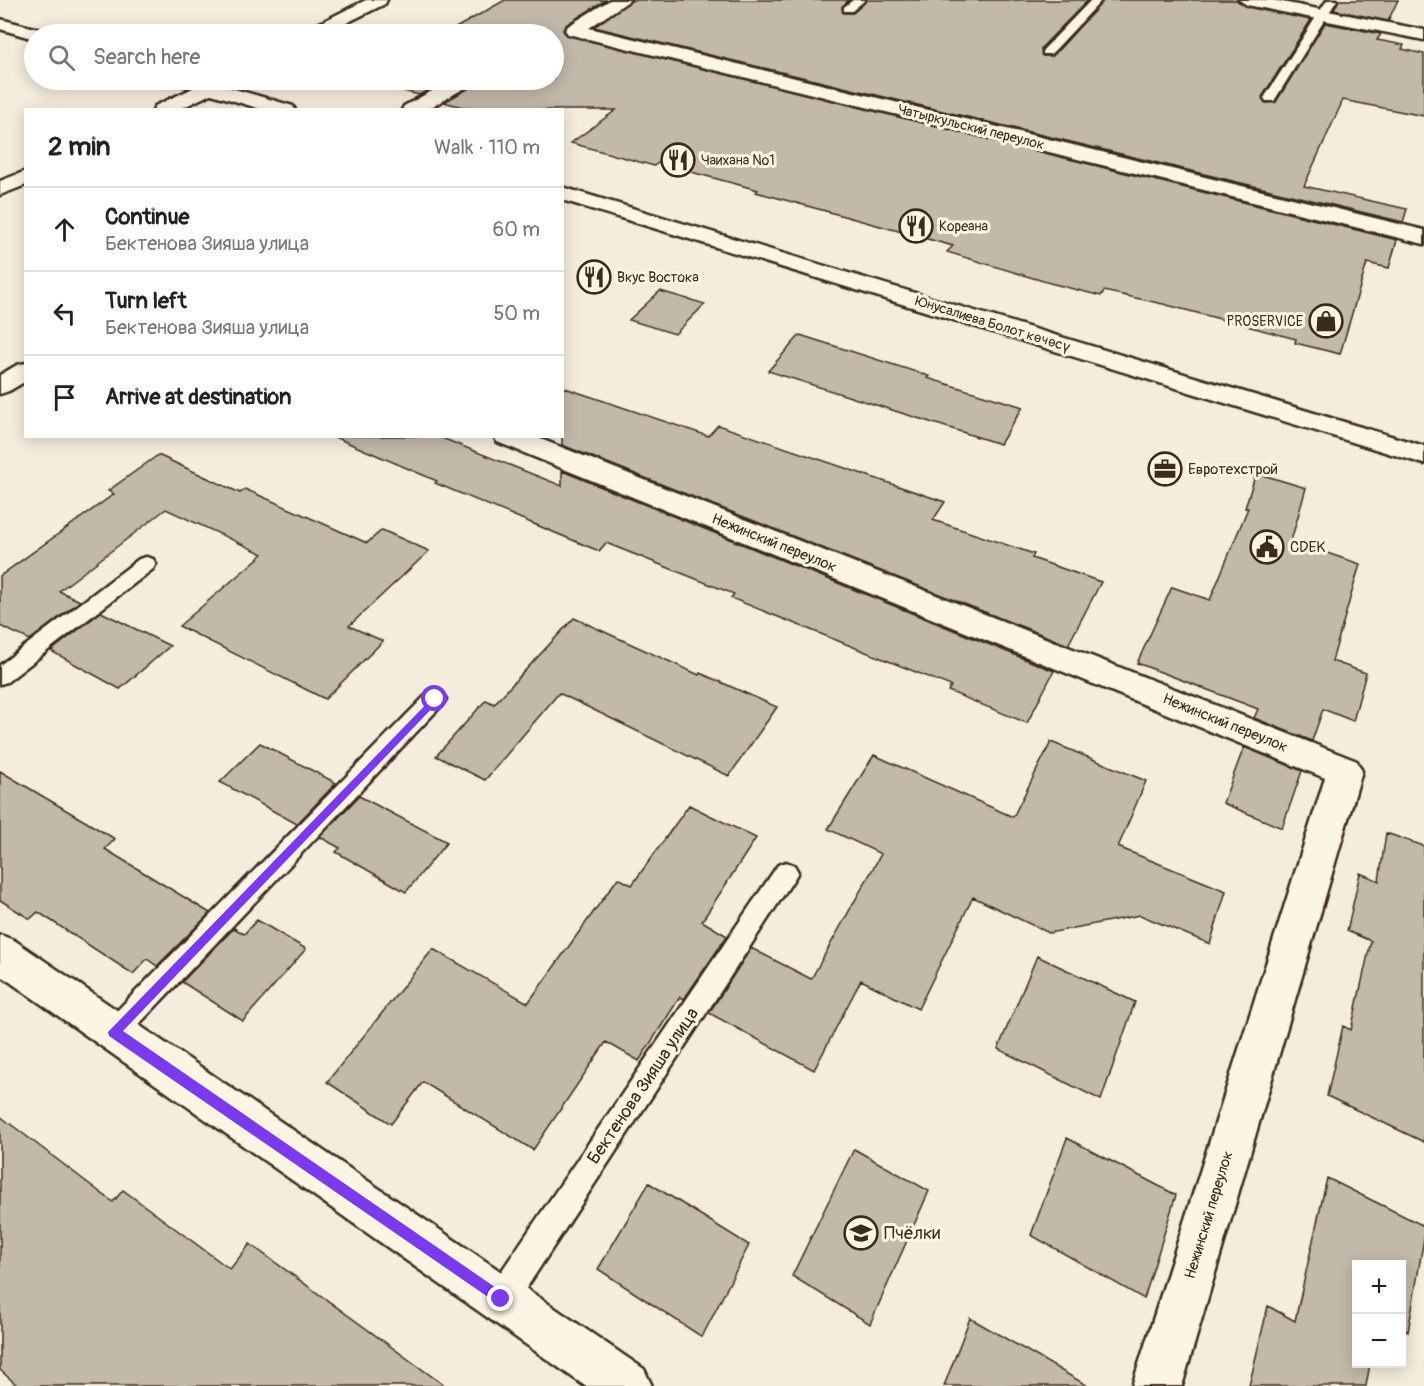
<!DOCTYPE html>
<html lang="en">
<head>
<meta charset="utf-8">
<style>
  :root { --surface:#fff; --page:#f6f6f6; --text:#222; --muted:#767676; --line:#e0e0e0 }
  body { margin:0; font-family:Pangolin,sans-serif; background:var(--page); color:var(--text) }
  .controls { position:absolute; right:18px; bottom:18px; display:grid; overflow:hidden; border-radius:0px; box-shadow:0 3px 15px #0003 }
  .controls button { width:54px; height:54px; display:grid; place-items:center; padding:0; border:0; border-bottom:2px solid var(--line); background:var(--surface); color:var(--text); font:30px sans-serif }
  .stop { position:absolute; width:18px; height:18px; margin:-14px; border:4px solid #7c3aed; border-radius:50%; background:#fff }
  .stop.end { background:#7c3aed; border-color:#fff; box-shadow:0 2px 6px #0008 }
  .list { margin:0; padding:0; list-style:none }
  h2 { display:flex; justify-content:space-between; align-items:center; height:78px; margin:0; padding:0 24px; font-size:26px }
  h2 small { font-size:20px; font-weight:400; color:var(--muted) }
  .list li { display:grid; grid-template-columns:39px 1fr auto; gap:18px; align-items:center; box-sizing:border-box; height:84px; padding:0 24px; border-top:2px solid var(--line) }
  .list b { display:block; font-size:22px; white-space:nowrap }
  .list p { margin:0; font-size:20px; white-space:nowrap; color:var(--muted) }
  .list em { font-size:20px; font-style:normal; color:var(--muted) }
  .icon { flex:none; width:33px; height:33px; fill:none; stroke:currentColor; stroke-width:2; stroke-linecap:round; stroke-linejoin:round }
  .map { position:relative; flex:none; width:1424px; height:1386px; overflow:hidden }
  .search { position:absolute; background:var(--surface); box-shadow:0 3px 15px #0003; left:24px; top:24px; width:540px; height:66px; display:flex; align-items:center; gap:15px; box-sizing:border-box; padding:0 21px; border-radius:33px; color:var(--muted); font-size:22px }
  .panel { position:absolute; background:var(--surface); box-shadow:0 3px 15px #0003; left:24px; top:108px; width:540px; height:330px; border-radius:0px }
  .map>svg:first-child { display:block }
  .building { fill:#c3b9aa; stroke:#3b2a1e; stroke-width:1.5 }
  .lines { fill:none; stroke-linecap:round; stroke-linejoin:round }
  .service-casing { stroke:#3b2a1e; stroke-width:5 }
  .minor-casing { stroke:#3b2a1e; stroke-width:5 }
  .primary-casing { stroke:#3b2a1e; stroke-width:5 }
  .service { fill:#fcf5e5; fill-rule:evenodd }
  .minor { fill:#fcf5e5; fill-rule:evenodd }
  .primary { fill:#fcf5e5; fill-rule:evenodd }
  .route { fill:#7c3aed }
  .labels { text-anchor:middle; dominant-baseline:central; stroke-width:6; stroke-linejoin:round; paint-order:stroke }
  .far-street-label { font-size:14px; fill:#3b2a1e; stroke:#fcf5e5 }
  .far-poi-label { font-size:14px; fill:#3b2a1e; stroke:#fcf5e5; text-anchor:start }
  .poi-label { font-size:15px; fill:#3b2a1e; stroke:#fcf5e5; text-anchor:start }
  .street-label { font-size:15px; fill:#3b2a1e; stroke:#fcf5e5 }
  .near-street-label { font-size:18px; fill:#3b2a1e; stroke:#fcf5e5 }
  .near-poi-label { font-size:18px; fill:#3b2a1e; stroke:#fcf5e5; text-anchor:start }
</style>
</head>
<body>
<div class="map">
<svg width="1424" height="1386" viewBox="0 0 1424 1386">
  <rect width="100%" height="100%" fill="#f4eddd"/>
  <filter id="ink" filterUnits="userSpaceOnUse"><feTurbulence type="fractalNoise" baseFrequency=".0167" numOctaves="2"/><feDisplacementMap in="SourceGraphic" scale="12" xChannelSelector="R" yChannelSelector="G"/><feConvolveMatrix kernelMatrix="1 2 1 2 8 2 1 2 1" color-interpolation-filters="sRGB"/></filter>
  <g filter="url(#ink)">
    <path class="building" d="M 505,0 L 606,0 L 567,24 L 563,30 L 566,35 L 1397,240 L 1389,268 L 1367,263 L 1340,354 L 1295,343 L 1296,339 L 1163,304 L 1104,291 L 1101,296 L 1050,283 L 947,252 L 953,246 L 756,192 L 758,190 L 658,163 L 654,166 L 571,143 L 616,110 L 473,110 L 444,102 L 473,86 L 476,80 L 554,80 L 554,34 L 445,34 Z
      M 632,0 L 849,0 L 842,7 L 844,13 L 853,13 L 867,0 L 1088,0 L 1041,48 L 1043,56 L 1053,56 L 1104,0 L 1237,0 L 1247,7 L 1311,20 L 1262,97 L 1266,103 L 1276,102 L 1325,23 L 1381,34 L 1377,40 L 1404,45 L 1402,49 L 1424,54 L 1424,116 L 1343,100 L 1304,186 L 1407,209 L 1403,222 L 594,27 Z
      M 1339,0 L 1398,0 L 1388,21 L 1334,10 Z
      M 367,80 L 448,80 L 419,95 L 364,81 Z
      M 660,291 L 705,304 L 675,334 L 629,320 Z
      M 800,335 L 929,376 L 927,378 L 1023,407 L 1000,444 L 768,371 Z
      M 562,387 L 708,436 L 718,425 L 945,502 L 933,520 L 1034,554 L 1032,558 L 1101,582 L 1068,645 L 562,445 Z
      M 332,436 L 437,436 L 562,486 L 562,471 L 1054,671 L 1027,723 L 948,691 L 951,686 L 731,598 L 734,594 L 606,543 L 599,551 L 435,483 L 437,481 Z
      M 158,455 L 240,493 L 245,489 L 367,543 L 382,530 L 429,551 L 349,626 L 383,641 L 325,699 L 179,626 L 263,554 L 166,509 L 59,591 L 80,601 L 30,640 L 0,626 L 0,576 L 114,494 L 108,491 Z
      M 1256,473 L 1306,488 L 1291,541 L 1360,564 L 1332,661 L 1366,673 L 1353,721 L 1323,709 L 1312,741 L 1254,718 L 1258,709 L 1137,663 L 1172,587 L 1210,600 L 1248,508 L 1245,508 Z
      M 101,612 L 170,646 L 120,689 L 51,651 Z
      M 574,618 L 699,675 L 700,673 L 777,707 L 729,776 L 559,693 L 485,780 L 436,756 L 486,700 L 494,704 Z
      M 1051,742 L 1146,781 L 1118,847 L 1226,891 L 1210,944 L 1140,915 L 1049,933 L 973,897 L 918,1009 L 861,980 L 814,1070 L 709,1013 L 751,948 L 811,979 L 881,854 L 828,829 L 874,755 L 1013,817 Z
      M 260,743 L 336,783 L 297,824 L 220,782 Z
      M 1244,747 L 1302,771 L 1282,828 L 1223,803 Z
      M 0,771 L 115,839 L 105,849 L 210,913 L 157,966 L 147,959 L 133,974 L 38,912 L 30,919 L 0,900 Z
      M 359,796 L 447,842 L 406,892 L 336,852 L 340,848 L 320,837 Z
      M 689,805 L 756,838 L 702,921 L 727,936 L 684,999 L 680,997 L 639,1061 L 606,1042 L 533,1150 L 423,1082 L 391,1124 L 327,1082 L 433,949 L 528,1003 L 618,878 L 632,885 Z
      M 1386,833 L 1424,846 L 1424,1142 L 1327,1096 L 1343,1026 L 1351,1030 L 1371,941 L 1347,931 L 1360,873 L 1379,881 Z
      M 257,920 L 306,949 L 243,1021 L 182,982 L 234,928 L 244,934 Z
      M 1037,956 L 1135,1002 L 1101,1100 L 998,1049 Z
      M 0,1116 L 113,1202 L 123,1190 L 230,1269 L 250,1244 L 445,1386 L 18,1386 L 0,1370 Z
      M 1067,1138 L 1176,1195 L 1144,1299 L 1031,1235 Z
      M 854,1149 L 929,1191 L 870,1324 L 792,1276 Z
      M 1327,1178 L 1424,1226 L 1424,1238 L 1408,1332 L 1401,1328 L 1401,1264 L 1356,1264 L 1356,1364 L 1370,1364 L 1366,1386 L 1249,1386 L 1268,1306 L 1295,1321 Z
      M 649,1183 L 749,1245 L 702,1337 L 598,1269 Z
      M 970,1318 L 1088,1386 L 944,1386 Z"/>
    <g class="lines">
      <defs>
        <path id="service" d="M 853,0 L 865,0 L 852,11 L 844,11 L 844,7 Z
          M 1091,0 L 1102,0 L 1051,54 L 1043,54 L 1043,50 Z
          M 1327,0 L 1337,0 L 1274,101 L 1266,101 L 1264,98 Z
          M 146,557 L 153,559 L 156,564 L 153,569 L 7,682 L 0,684 L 0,665 L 139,559 Z
          M 435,691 L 442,693 L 446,699 L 442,705 L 123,1041 L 114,1044 L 105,1041 L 101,1032 L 105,1023 L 428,693 Z
          M 786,862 L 794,865 L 798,872 L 794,879 L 512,1310 L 501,1314 L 490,1310 L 486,1299 L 490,1288 L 778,865 Z"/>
        <path id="minor" d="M 366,0 L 387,0 L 385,4 L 324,34 L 303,34 L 306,30 Z
          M 610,0 L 630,0 L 589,28 L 1424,230 L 1424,244 L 568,34 L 565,30 L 568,26 Z
          M 1239,0 L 1272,0 L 1424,30 L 1424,40 L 1247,5 Z
          M 210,80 L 233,80 L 231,84 L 178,110 L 153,110 L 155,106 Z
          M 452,80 L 474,80 L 472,84 L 426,110 L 402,110 L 404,106 Z
          M 26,171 L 26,185 L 0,195 L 0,181 Z
          M 26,363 L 26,381 L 9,391 L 0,394 L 0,375 L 17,365 Z
          M 494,436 L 533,436 L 1357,761 L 1362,771 L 1182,1386 L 1132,1386 L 1325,778 L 497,442 Z
          M 0,935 L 14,940 L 644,1369 L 652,1386 L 585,1386 L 0,975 Z"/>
        <path id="primary" d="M 0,19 L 42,30 L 45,34 L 34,34 L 34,39 L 0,29 Z
          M 177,80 L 204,80 L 293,106 L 295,110 L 264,110 L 179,84 Z
          M 562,187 L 1424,446 L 1424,464 L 562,200 Z"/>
      </defs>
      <use href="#service" class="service-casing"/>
      <use href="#minor" class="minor-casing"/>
      <use href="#primary" class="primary-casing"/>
      <use href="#service" class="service"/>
      <use href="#minor" class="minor"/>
      <use href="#primary" class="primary"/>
    </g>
  </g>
  <path class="route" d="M 435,695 L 440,699 L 439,701 L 123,1031 L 505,1294 L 508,1299 L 505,1304 L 501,1306 L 109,1036 L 108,1032 Z"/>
  <defs>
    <symbol id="restaurant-ring" viewBox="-11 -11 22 22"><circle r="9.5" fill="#fcf5e5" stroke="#3b2a1e" stroke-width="1.5"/><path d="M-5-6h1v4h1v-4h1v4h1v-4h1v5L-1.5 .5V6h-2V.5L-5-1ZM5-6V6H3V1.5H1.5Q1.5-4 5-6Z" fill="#3b2a1e"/></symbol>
    <symbol id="shop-ring" viewBox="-11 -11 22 22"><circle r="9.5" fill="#fcf5e5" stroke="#3b2a1e" stroke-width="1.5"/><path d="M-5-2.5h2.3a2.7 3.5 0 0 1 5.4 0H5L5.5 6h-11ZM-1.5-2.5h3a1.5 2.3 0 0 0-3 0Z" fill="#3b2a1e"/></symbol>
    <symbol id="office-ring" viewBox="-11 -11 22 22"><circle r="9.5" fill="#fcf5e5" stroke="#3b2a1e" stroke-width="1.5"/><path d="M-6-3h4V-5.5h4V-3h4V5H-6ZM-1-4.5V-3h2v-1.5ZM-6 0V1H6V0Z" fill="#3b2a1e"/></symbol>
    <symbol id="civic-ring" viewBox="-11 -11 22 22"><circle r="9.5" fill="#fcf5e5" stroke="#3b2a1e" stroke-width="1.5"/><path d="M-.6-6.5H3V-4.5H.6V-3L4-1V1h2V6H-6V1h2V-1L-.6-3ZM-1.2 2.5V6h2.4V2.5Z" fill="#3b2a1e"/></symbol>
    <symbol id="school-ring" viewBox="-11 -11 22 22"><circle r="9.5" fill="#fcf5e5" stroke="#3b2a1e" stroke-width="1.5"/><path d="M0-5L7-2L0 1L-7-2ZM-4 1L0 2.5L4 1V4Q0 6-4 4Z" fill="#3b2a1e"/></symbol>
  </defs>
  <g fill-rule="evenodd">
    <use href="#restaurant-ring" x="659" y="141" width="38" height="38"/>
    <use href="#restaurant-ring" x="897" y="207" width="38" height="38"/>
    <use href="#restaurant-ring" x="575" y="258" width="38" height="38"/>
    <use href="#shop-ring" x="1307" y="302" width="38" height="38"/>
    <use href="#office-ring" x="1146" y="450" width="38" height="38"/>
    <use href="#civic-ring" x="1248" y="528" width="38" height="38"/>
    <use href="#school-ring" x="842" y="1214" width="38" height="38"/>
  </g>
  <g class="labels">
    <g class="far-street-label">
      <text transform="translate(971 127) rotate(14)">Чатыркульский переулок</text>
      <text transform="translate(993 324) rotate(17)">Юнусалиева Болот көчөсү</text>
    </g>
    <g class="far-poi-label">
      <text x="701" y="160">Чаихана №1</text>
      <text x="939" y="226">Кореана</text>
      <text x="617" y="277">Вкус Востока</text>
      <text x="1303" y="321" text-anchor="end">PROSERVICE</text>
    </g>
    <g class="poi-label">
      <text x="1188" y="469">Евротехстрой</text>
      <text x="1290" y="547">CDEK</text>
    </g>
    <g class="street-label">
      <text transform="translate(774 543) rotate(22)">Нежинский переулок</text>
      <text transform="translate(1225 723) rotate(22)">Нежинский переулок</text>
      <text transform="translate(1209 1215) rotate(-73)">Нежинский переулок</text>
    </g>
    <g class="near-street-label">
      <text transform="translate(643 1086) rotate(-56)">Бектенова Зияша улица</text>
    </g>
    <g class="near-poi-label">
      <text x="884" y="1233">Пчёлки</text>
    </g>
  </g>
</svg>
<div class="controls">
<button>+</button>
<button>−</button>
</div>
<div class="stop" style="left:435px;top:699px"></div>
<div class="stop end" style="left:501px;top:1299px"></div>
<div class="search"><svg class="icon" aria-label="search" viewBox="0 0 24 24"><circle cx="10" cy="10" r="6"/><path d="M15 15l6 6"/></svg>Search here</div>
<section class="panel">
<h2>2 min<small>Walk · 110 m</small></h2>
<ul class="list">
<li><svg class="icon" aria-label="ahead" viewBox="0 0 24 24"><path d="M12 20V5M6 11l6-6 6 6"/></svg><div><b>Continue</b><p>Бектенова Зияша улица</p></div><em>60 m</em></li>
<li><svg class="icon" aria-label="left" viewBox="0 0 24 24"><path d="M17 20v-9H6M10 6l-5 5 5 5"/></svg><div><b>Turn left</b><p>Бектенова Зияша улица</p></div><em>50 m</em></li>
<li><svg class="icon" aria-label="arrive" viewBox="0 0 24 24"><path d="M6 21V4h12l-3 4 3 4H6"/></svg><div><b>Arrive at destination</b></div></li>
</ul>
</section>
</div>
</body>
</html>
